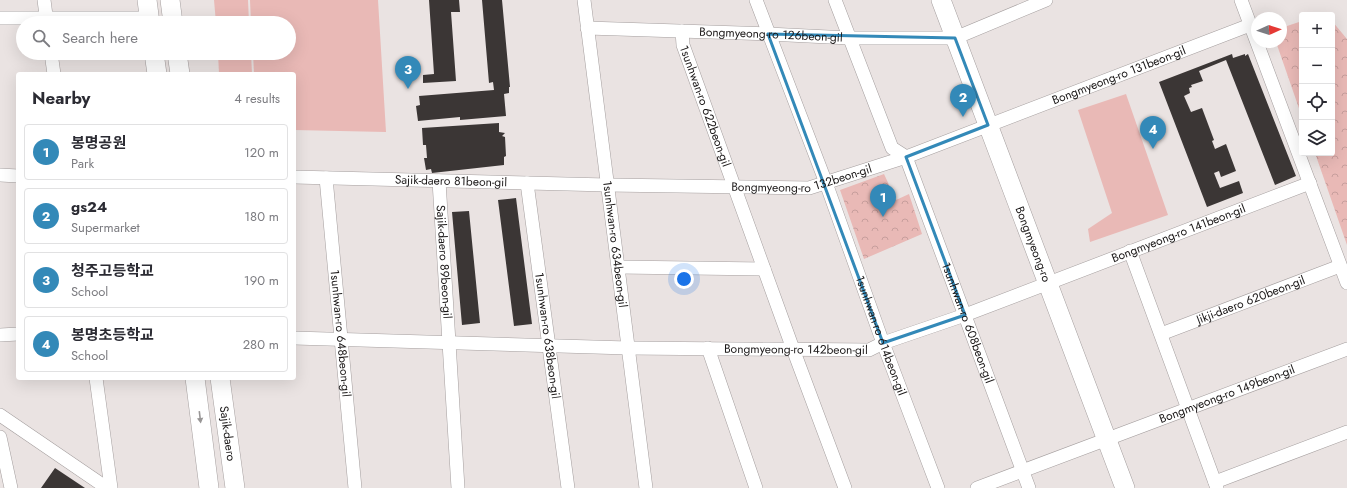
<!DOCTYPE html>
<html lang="en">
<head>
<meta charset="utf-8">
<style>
  :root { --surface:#fff; --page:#f2f2f3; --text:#2b2b33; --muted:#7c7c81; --line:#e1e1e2; --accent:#3389b8 }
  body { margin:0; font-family:Jost,"Noto Sans KR",sans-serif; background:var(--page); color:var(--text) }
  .controls { position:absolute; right:12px; top:12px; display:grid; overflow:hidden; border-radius:4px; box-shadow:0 4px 16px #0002 }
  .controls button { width:36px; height:36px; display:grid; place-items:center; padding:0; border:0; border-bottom:1px solid var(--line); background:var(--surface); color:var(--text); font:20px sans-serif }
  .compass { position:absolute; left:1251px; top:12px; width:36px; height:36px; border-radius:50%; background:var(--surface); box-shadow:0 4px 16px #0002; rotate:87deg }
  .you { position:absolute; left:684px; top:279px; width:14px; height:14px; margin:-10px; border:3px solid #fff; border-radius:50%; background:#1a73e8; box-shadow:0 0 0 6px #1a73e833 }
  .badge { display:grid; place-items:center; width:26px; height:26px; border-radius:50%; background:var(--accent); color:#fff; font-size:13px; font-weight:700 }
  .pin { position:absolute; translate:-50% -33px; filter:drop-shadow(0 1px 2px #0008) }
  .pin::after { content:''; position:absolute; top:21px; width:14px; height:12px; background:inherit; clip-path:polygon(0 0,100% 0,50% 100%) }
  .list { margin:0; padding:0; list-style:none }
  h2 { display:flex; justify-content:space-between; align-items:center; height:52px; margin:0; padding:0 16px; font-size:17px }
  h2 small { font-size:13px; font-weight:400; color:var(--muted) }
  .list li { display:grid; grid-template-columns:26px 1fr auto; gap:12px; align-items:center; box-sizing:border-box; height:56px; margin:0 8px 8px; padding:0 8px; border:1px solid var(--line); border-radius:4px }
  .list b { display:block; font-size:15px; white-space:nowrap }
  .list p { margin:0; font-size:13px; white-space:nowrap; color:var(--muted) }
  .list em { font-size:13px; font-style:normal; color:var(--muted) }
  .icon { flex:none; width:22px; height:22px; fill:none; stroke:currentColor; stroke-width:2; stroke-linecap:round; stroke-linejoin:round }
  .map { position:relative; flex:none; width:1347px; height:488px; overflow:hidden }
  .search { position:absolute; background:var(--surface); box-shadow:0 4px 16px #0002; left:16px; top:16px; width:280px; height:44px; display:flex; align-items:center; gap:10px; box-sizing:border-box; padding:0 14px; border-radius:22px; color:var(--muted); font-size:15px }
  .panel { position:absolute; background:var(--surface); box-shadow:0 4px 16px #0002; left:16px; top:72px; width:280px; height:308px; border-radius:4px }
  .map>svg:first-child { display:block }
  .park { fill:url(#park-crowns) }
  .pitch { fill:#e9b9b6 }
  .building { fill:#3b3635 }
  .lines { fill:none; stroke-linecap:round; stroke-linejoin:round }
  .street-casing { stroke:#a59f9f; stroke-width:14 }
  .secondary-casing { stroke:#a59f9f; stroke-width:20 }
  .street { stroke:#fff; stroke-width:13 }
  .secondary { stroke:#fff; stroke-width:19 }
  .oneway { fill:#989696 }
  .marked { fill:none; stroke:#3389b8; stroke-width:3; stroke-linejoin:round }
  .labels { text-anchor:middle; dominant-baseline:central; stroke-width:4; stroke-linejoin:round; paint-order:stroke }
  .street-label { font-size:12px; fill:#191616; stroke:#eae3e2 }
</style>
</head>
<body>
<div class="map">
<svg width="1347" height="488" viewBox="0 0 1347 488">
  <defs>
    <pattern id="park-crowns" width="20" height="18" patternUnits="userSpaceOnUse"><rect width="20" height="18" fill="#e9b9b6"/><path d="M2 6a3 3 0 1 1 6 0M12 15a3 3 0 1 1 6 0" fill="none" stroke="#c79e9c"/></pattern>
  </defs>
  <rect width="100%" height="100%" fill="#eae3e2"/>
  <path class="park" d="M 1302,21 L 1302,117 L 1276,42 L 1281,42 L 1281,28 Z
    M 1332,21 L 1347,39 L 1347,245 L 1315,153 L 1332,153 Z
    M 884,174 L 896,200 L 909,194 L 922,234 L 864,259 L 840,190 Z"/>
  <path class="pitch" d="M 214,0 L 248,0 L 249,23 L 216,23 Z
    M 250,0 L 378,0 L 386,132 L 294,130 L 294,74 L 254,74 L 253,53 L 289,53 L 289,23 L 251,23 Z
    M 218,53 L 251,53 L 252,74 L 219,74 Z
    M 1126,94 L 1168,215 L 1090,242 L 1088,229 L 1112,213 L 1078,110 Z"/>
  <path class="building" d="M 429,0 L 459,0 L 460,12 L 451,12 L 456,81 L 423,83 L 423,75 L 434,74 Z
    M 482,0 L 502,0 L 510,87 L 509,87 L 509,93 L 504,94 L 506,116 L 460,120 L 460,117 L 418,121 L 416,106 L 420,105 L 419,96 L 494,90 L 493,82 L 489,83 Z
    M 1232,54 L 1233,58 L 1245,54 L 1245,56 L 1248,54 L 1296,176 L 1275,185 L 1226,60 L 1199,71 L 1203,81 L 1191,85 L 1192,87 L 1189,88 L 1190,93 L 1184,96 L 1191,112 L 1202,108 L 1214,140 L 1212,141 L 1215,149 L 1226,144 L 1236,171 L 1221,177 L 1219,171 L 1214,173 L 1220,188 L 1239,181 L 1243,193 L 1207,207 L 1159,82 Z
    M 499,123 L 499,132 L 505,133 L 502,136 L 505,137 L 506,156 L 504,157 L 504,165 L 432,173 L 431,169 L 426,170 L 424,158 L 427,158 L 426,145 L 423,145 L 422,128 Z
    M 516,198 L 532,324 L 514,326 L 498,200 Z
    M 469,211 L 480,323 L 462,325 L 452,212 Z
    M 55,468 L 85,488 L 41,488 Z"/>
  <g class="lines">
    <defs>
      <g id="street">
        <path d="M 44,0 L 47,23"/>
        <path id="s1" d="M 584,0 L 646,488"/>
        <path id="s2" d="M 756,0 L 826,183 L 883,343 L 938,488"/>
        <path id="s3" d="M 835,0 L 892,148 L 906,157 L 1029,488"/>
        <path d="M 1241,0 L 1347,283"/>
        <path d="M 0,18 L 150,18"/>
        <path id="s4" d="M 587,28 L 768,34 L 849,38 L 955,38 L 1046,0"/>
        <path id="s5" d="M 682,31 L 683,45 L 793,349 L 845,488"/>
        <path d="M 51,53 L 54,74"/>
        <path d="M 0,175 L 18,176"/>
        <path id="s6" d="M 294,177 L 607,185 L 809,188 L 906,157 L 1250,25"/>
        <path id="s7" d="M 326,178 L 355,488"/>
        <path id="s8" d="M 439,181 L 458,488"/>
        <path id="s9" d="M 527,183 L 568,488"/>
        <path d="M 1130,251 L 1217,488"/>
        <path d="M 618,267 L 764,269"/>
        <path id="s10" d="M 1161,334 L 1340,266"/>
        <path d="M 0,335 L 18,334"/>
        <path id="s11" d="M 294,338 L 628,348 L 869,350 L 883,343 L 965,315 L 1310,183"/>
        <path d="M 708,348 L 756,488"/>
        <path d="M 96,378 L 111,488"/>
        <path d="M 0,415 L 107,488"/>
        <path d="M 0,437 L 11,488"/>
        <path d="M 1215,482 L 1347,432"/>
        <path id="s12" d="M 977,488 L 1347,349"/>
      </g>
      <g id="secondary">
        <path d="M 147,0 L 150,23"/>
        <path d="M 170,0 L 173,23"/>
        <path id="s13" d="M 941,0 L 1125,488"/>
        <path d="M 154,53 L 157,74"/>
        <path d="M 177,53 L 180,74"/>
        <path d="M 195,378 L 209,488"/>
        <path id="s14" d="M 220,378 L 235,488"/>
      </g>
    </defs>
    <use href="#street" class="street-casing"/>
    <use href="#secondary" class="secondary-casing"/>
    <use href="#street" class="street"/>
    <use href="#secondary" class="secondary"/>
  </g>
  <defs><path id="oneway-solid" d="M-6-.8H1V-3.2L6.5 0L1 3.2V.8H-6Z"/></defs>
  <use class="oneway" href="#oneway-solid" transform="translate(200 417) rotate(83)"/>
  <path class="marked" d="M 768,34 L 955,38 L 988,125 L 906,157 L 965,315 L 883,343 Z"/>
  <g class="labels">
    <g class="street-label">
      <text stroke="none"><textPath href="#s4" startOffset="184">Bongmyeong-ro 126beon-gil</textPath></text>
      <text stroke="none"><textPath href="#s6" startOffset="845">Bongmyeong-ro 131beon-gil</textPath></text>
      <text stroke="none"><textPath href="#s5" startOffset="79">1sunhwan-ro 622beon-gil</textPath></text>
      <text stroke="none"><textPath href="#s6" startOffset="509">Bongmyeong-ro 132beon-gil</textPath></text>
      <text stroke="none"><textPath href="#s6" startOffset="157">Sajik-daero 81beon-gil</textPath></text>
      <text stroke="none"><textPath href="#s11" startOffset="906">Bongmyeong-ro 141beon-gil</textPath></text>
      <text stroke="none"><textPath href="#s1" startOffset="246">1sunhwan-ro 634beon-gil</textPath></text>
      <text stroke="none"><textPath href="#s13" startOffset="261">Bongmyeong-ro</textPath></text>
      <text stroke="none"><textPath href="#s8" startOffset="81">Sajik-daero 89beon-gil</textPath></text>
      <text stroke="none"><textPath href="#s10" startOffset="96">Jikji-daero 620beon-gil</textPath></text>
      <text stroke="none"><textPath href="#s3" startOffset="352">1sunhwan-ro 608beon-gil</textPath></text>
      <text stroke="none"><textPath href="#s7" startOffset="156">1sunhwan-ro 648beon-gil</textPath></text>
      <text stroke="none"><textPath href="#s9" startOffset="154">1sunhwan-ro 638beon-gil</textPath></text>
      <text stroke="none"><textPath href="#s2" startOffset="358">1sunhwan-ro 614beon-gil</textPath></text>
      <text stroke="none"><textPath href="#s11" startOffset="502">Bongmyeong-ro 142beon-gil</textPath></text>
      <text stroke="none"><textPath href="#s12" startOffset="267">Bongmyeong-ro 149beon-gil</textPath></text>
      <text stroke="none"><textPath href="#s14" startOffset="56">Sajik-daero</textPath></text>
    </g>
  </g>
</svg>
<div class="controls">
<button>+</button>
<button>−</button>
<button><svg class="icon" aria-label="locate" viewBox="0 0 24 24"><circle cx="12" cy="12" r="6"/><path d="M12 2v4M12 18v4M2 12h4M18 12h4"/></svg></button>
<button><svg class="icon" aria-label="layers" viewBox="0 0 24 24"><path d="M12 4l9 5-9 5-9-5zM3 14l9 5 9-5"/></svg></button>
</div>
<svg class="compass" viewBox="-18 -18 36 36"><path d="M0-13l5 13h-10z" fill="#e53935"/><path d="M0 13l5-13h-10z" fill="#7c7c81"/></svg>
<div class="you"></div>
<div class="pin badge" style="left:883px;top:217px">1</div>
<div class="pin badge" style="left:963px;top:117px">2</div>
<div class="pin badge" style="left:408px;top:89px">3</div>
<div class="pin badge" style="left:1153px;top:149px">4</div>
<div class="search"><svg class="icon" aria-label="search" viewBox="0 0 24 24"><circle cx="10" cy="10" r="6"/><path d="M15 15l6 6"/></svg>Search here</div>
<section class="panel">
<h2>Nearby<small>4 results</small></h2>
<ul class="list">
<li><span class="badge">1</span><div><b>봉명공원</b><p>Park</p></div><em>120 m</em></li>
<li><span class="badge">2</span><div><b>gs24</b><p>Supermarket</p></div><em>180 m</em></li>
<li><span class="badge">3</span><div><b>청주고등학교</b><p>School</p></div><em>190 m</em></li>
<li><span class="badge">4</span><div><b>봉명초등학교</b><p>School</p></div><em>280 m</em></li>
</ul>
</section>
</div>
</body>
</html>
